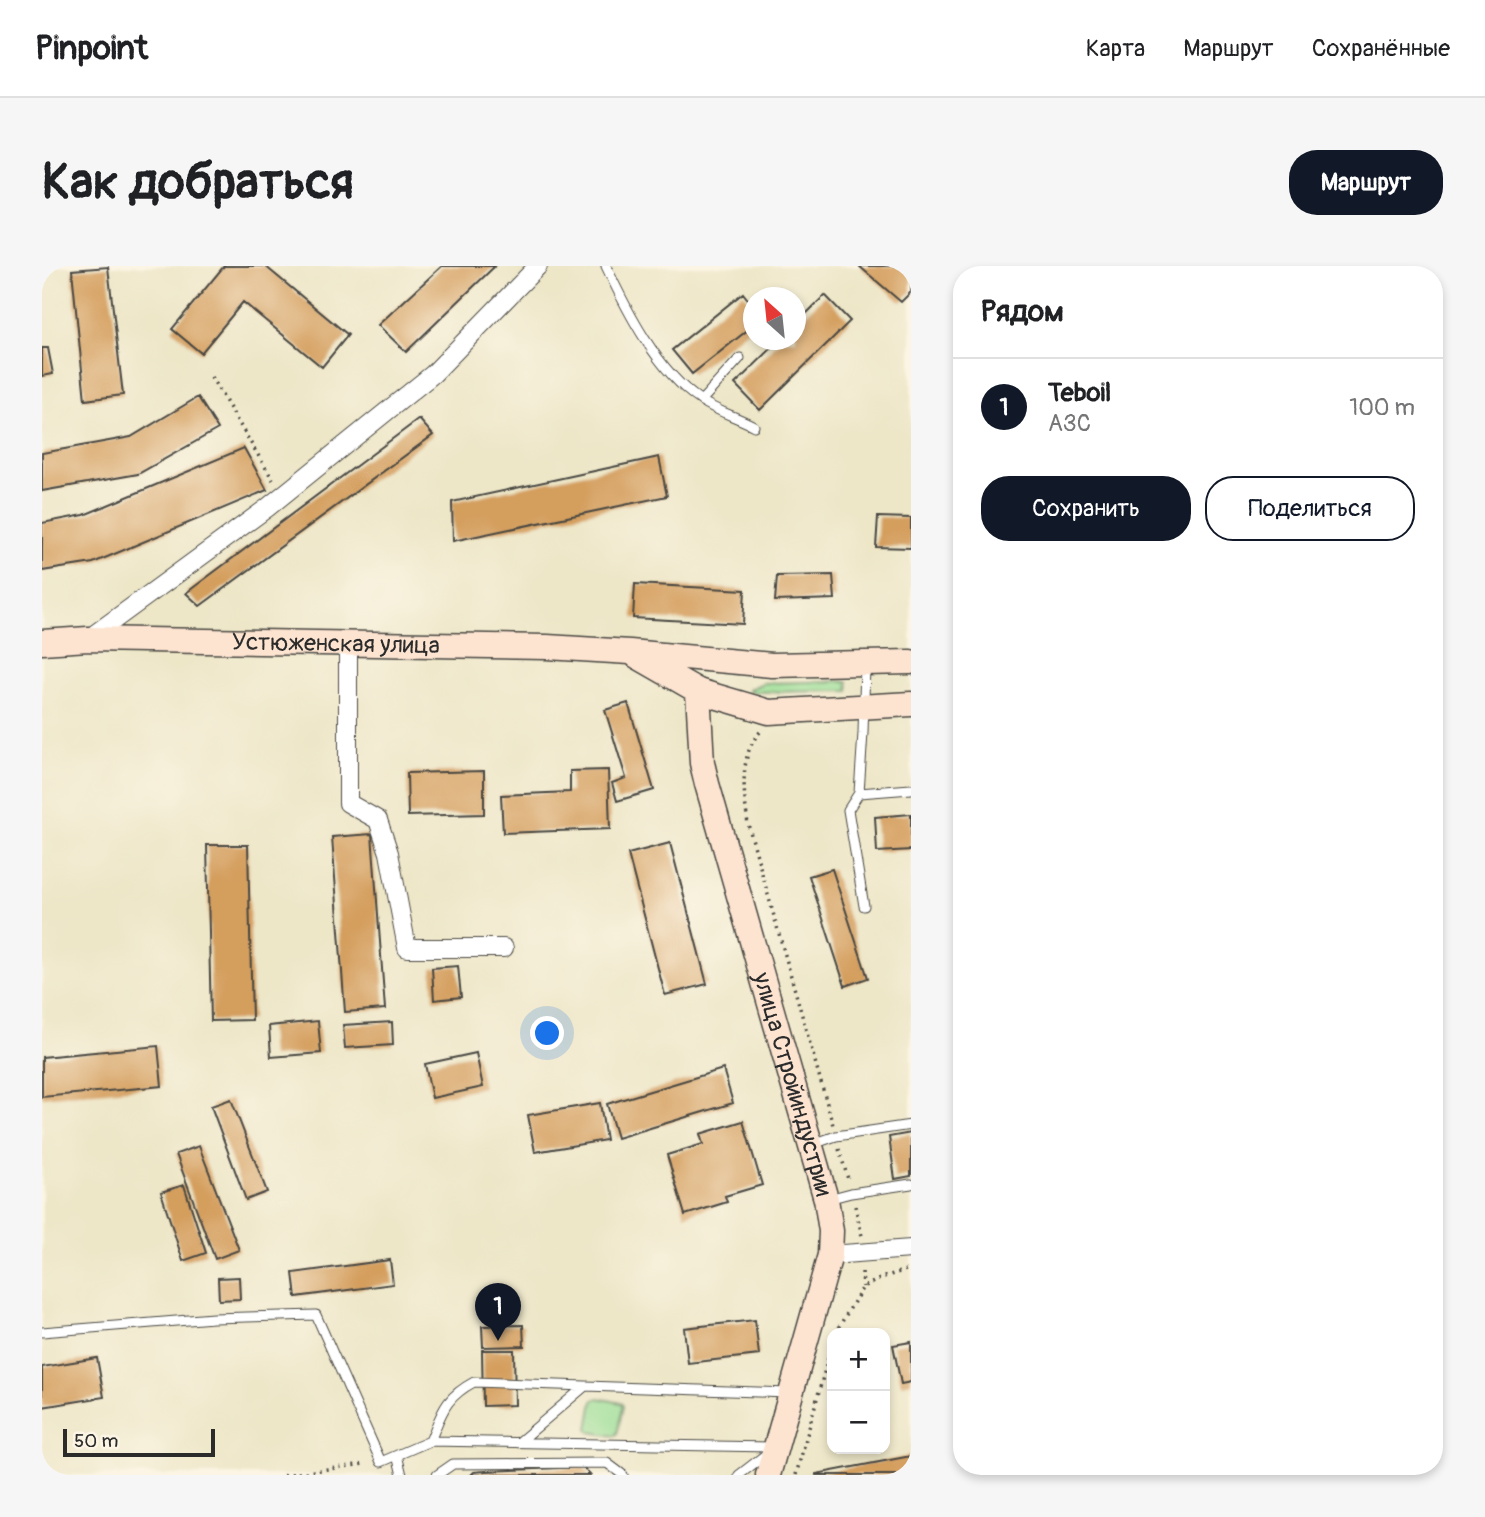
<!DOCTYPE html>
<html lang="ru">
<head>
<meta charset="utf-8">
<style>
  :root { --surface:#fff; --page:#f6f6f6; --text:#202124; --muted:#757577; --line:#e0e0e0; --accent:#111827 }
  body { margin:0; font-family:Pangolin,sans-serif; background:var(--page); color:var(--text) }
  .controls { position:absolute; right:21px; bottom:21px; display:grid; overflow:hidden; border-radius:14px; box-shadow:0 4px 10px #0003 }
  .controls button { width:63px; height:63px; display:grid; place-items:center; padding:0; border:0; border-bottom:2px solid var(--line); background:var(--surface); color:var(--text); font:35px sans-serif }
  .compass { position:absolute; left:701px; top:21px; width:63px; height:63px; border-radius:50%; background:var(--surface); box-shadow:0 4px 10px #0003; rotate:333deg }
  .scale { position:absolute; left:21px; bottom:18px; width:152px; box-sizing:border-box; padding-left:7px; border:4px solid #2b2b2b; border-top:0; font-size:19px; line-height:24px; white-space:nowrap; color:#2b2b2b; -webkit-text-stroke:5px #fcf5e5; paint-order:stroke }
  .you { position:absolute; left:506px; top:768px; width:24px; height:24px; margin:-18px; border:5px solid #fff; border-radius:50%; background:#1a73e8; box-shadow:0 0 0 10px #1a73e833 }
  .badge { display:grid; place-items:center; width:46px; height:46px; border-radius:50%; background:var(--accent); color:#fff; font-size:23px; font-weight:700 }
  .pin { position:absolute; translate:-50% -58px; filter:drop-shadow(0 2px 4px #0008) }
  .pin::after { content:''; position:absolute; top:37px; width:24px; height:21px; background:inherit; clip-path:polygon(0 0,100% 0,50% 100%) }
  .list { margin:0; padding:0; list-style:none }
  h2 { display:flex; justify-content:space-between; align-items:center; height:91px; margin:0; padding:0 28px; font-size:30px }
  h2 small { font-size:23px; font-weight:400; color:var(--muted) }
  .list li { display:grid; grid-template-columns:46px 1fr auto; gap:21px; align-items:center; box-sizing:border-box; height:98px; padding:0 28px; border-top:2px solid var(--line) }
  .list b { display:block; font-size:26px; white-space:nowrap }
  .list p { margin:0; font-size:23px; white-space:nowrap; color:var(--muted) }
  .list em { font-size:23px; font-style:normal; color:var(--muted) }
  .actions { display:flex; gap:14px; padding:21px 28px }
  .actions a { flex:1; padding:16px 0; border:2px solid var(--accent); border-radius:28px; text-align:center; font-size:24px; color:var(--accent) }
  .actions .main { background:var(--accent); color:#fff }
  .map { position:relative; flex:none; width:869px; height:1209px; overflow:hidden; border-radius:28px }
  header { display:flex; align-items:center; gap:42px; box-sizing:border-box; height:98px; padding:0 35px; background:var(--surface); border-bottom:2px solid var(--line) }
  header strong { font-size:33px }
  nav { display:flex; gap:38px; margin-inline-start:auto; font-size:24px }
  .intro { display:flex; align-items:center; justify-content:space-between; box-sizing:border-box; height:168px; padding:0 42px }
  h1 { margin:0; font-size:49px }
  .button { padding:18px 32px; border-radius:28px; background:var(--accent); color:#fff; font-size:24px; font-weight:700 }
  main { display:flex; gap:42px; padding:0 42px }
  aside { flex:1; background:var(--surface); border-radius:28px; box-shadow:0 4px 10px #0003 }
  .map>svg:first-child { display:block }
  .green { fill:#9cde96; stroke:#648460; stroke-width:2 }
  .building { fill:#d49e5d }
  .lines { fill:none; stroke-linecap:round; stroke-linejoin:round }
  .lane-casing { stroke:#484742; stroke-width:11 }
  .street-casing { stroke:#484742; stroke-width:20 }
  .secondary-casing { stroke:#484742; stroke-width:27 }
  .path { stroke:#484742; stroke-width:3.5; stroke-dasharray:2 5; stroke-linecap:butt }
  .lane { stroke:#fff; stroke-width:9 }
  .street { stroke:#fff; stroke-width:18 }
  .secondary { stroke:#fde4d1; stroke-width:24 }
  .labels { text-anchor:middle; dominant-baseline:central; stroke-width:7; stroke-linejoin:round; paint-order:stroke }
  .street-label { font-size:24px; fill:#2b2b2b; stroke:#fcf5e5 }
</style>
</head>
<body>
<header>
<strong>Pinpoint</strong>
<nav><a>Карта</a><a>Маршрут</a><a>Сохранённые</a></nav>
</header>
<div class="intro"><h1>Как добраться</h1><a class="button">Маршрут</a></div>
<main>
<div class="map">
<svg width="869" height="1209" viewBox="0 0 869 1209">
  <rect width="100%" height="100%" fill="#fcf5e5"/>
  <filter id="ink" filterUnits="userSpaceOnUse"><feTurbulence type="fractalNoise" baseFrequency=".0143" numOctaves="2"/><feDisplacementMap in="SourceGraphic" scale="14" xChannelSelector="R" yChannelSelector="G"/><feConvolveMatrix kernelMatrix="1 2 1 2 8 2 1 2 1" color-interpolation-filters="sRGB"/></filter>
  <filter id="wash" filterUnits="userSpaceOnUse"><feTurbulence type="fractalNoise" baseFrequency=".00686" numOctaves="4" result="noise"/><feDisplacementMap in="SourceGraphic" scale="28" xChannelSelector="R" yChannelSelector="G"/><feGaussianBlur stdDeviation="1.57" result="paint"/><feColorMatrix in="noise" values="0 0 0 0 0 0 0 0 0 0 0 0 0 0 0 0 0 1.4 0 .05"/><feComposite in="paint" operator="in"/></filter>
  <g filter="url(#wash)">
    <rect width="100%" height="100%" fill="#ede6c7"/>
    <path class="green" d="M 806,415 L 807,425 L 707,426 L 708,423 L 721,417 Z
      M 556,1132 L 579,1137 L 581,1140 L 575,1168 L 572,1170 L 549,1166 L 546,1163 L 551,1135 Z"/>
    <g id="blocks">
      <path class="building" d="M 182,0 L 223,0 L 306,69 L 280,101 L 201,36 L 159,87 L 130,63 Z
        M 400,0 L 453,0 L 364,86 L 336,59 Z
        M 817,0 L 869,0 L 869,26 L 859,36 Z
        M 66,1 L 81,129 L 43,134 L 30,4 Z
        M 701,27 L 712,41 L 712,59 L 650,108 L 630,84 Z
        M 783,29 L 808,55 L 718,144 L 693,118 L 738,74 L 754,74 L 754,58 Z
        M 0,82 L 6,82 L 11,108 L 0,110 Z
        M 156,131 L 176,163 L 96,208 L 0,225 L 0,187 L 89,171 Z
        M 377,153 L 391,169 L 158,340 L 144,327 Z
        M 202,182 L 225,224 L 51,297 L 0,305 L 0,257 L 42,249 Z
        M 617,191 L 625,230 L 411,275 L 410,236 Z
        M 836,251 L 869,252 L 869,282 L 834,281 Z
        M 791,309 L 793,333 L 733,335 L 735,310 Z
        M 593,318 L 703,324 L 701,358 L 591,352 Z
        M 586,437 L 612,524 L 575,535 L 570,517 L 584,512 L 563,444 Z
        M 566,504 L 568,563 L 461,567 L 459,529 L 528,526 L 528,505 Z
        M 442,505 L 442,548 L 366,550 L 365,507 Z
        M 869,548 L 869,584 L 835,586 L 833,551 Z
        M 330,568 L 343,743 L 303,746 L 290,571 Z
        M 628,577 L 665,718 L 623,729 L 586,588 Z
        M 165,579 L 206,579 L 210,754 L 169,755 Z
        M 790,603 L 826,712 L 803,720 L 767,610 Z
        M 416,700 L 419,731 L 392,734 L 390,702 Z
        M 276,755 L 279,787 L 229,791 L 227,760 Z
        M 350,756 L 351,779 L 303,782 L 301,759 Z
        M 116,780 L 120,820 L 0,831 L 0,791 Z
        M 434,787 L 441,821 L 390,832 L 383,798 Z
        M 681,803 L 691,837 L 575,872 L 565,838 Z
        M 189,833 L 225,926 L 204,934 L 169,840 Z
        M 558,837 L 564,874 L 493,886 L 486,849 Z
        M 701,855 L 720,919 L 683,930 L 685,936 L 643,949 L 625,889 L 661,878 L 658,868 Z
        M 869,867 L 869,910 L 853,913 L 847,871 Z
        M 157,880 L 197,984 L 173,993 L 134,888 Z
        M 142,919 L 164,987 L 141,995 L 119,926 Z
        M 348,994 L 351,1018 L 254,1031 L 251,1007 Z
        M 197,1011 L 198,1033 L 177,1034 L 176,1012 Z
        M 713,1054 L 717,1089 L 646,1097 L 642,1062 Z
        M 481,1059 L 482,1080 L 441,1081 L 440,1060 Z
        M 869,1076 L 869,1116 L 859,1118 L 851,1079 Z
        M 440,1084 L 472,1084 L 473,1139 L 441,1140 Z
        M 55,1092 L 62,1131 L 0,1141 L 0,1101 Z
        M 869,1190 L 869,1209 L 774,1209 L 774,1208 Z
        M 541,1201 L 548,1209 L 429,1209 L 432,1206 L 444,1205 Z"/>
    </g>
  </g>
  <g filter="url(#ink)">
    <use href="#blocks" fill-opacity="0" stroke="#484742" stroke-width="2"/>
    <g class="lines">
      <defs>
        <path id="lane" d="M 564,0 C 585,45 616,106 658,134 C 674,145 695,151 712,160
          M 659,135 L 698,92
          M 823,400 L 821,467 L 817,527 L 869,523
          M 817,527 L 806,544 L 822,640
          M 771,878 L 794,870 L 869,859
          M 786,933 L 809,927 L 869,918
          M 0,1066 L 171,1052 L 274,1049 L 339,1196 L 388,1175 L 731,1181
          M 388,1175 C 400,1147 402,1132 432,1116 L 746,1127
          M 476,1177 L 542,1121
          M 355,1189 L 360,1209
          M 395,1209 L 411,1198 L 565,1197 L 581,1209
          M 697,1209 L 727,1186"/>
        <path id="street" d="M 46,373 L 225,242 L 391,108 L 496,0
          M 306,377 L 306,537 L 336,554 L 347,587 L 365,682 L 462,682
          M 788,989 L 869,983"/>
        <g id="secondary">
          <path id="s1" d="M 0,376 L 46,373 L 505,381 L 588,386 L 730,399 L 869,396"/>
          <path d="M 595,390 L 656,425 L 727,446 L 869,438"/>
          <path id="s2" d="M 656,425 L 660,497 L 665,518 L 784,933 L 789,965 L 788,989 L 726,1209"/>
        </g>
      </defs>
      <use href="#lane" class="lane-casing"/>
      <use href="#street" class="street-casing"/>
      <use href="#secondary" class="secondary-casing"/>
      <path class="path" d="M 169,111 L 231,214
        M 718,466 C 696,490 702,529 706,558 L 791,859
        M 797,883 L 806,913
        M 813,940 L 820,970
        M 820,1006 L 821,1021
        M 793,1067 L 821,1021 L 842,1011 L 867,1003
        M 242,1209 L 323,1198
        M 754,1209 L 790,1078"/>
      <use href="#lane" class="lane"/>
      <use href="#street" class="street"/>
      <use href="#secondary" class="secondary"/>
    </g>
  </g>
  <g class="labels">
    <g class="street-label">
      <text stroke="none"><textPath href="#s1" startOffset="294">Устюженская улица</textPath></text>
      <text stroke="none"><textPath href="#s2" startOffset="406">улица Стройиндустрии</textPath></text>
    </g>
  </g>
</svg>
<div class="controls">
<button>+</button>
<button>−</button>
</div>
<svg class="compass" viewBox="-18 -18 36 36"><path d="M0-13l5 13h-10z" fill="#e53935"/><path d="M0 13l5-13h-10z" fill="#757577"/></svg>
<div class="scale">50 m</div>
<div class="you"></div>
<div class="pin badge" style="left:456px;top:1075px">1</div>
</div>
<aside>
<h2>Рядом<small></small></h2>
<ul class="list">
<li><span class="badge">1</span><div><b>Teboil</b><p>АЗС</p></div><em>100 m</em></li>
</ul>
<div class="actions"><a class="main">Сохранить</a><a>Поделиться</a></div>
</aside>
</main>
</body>
</html>
